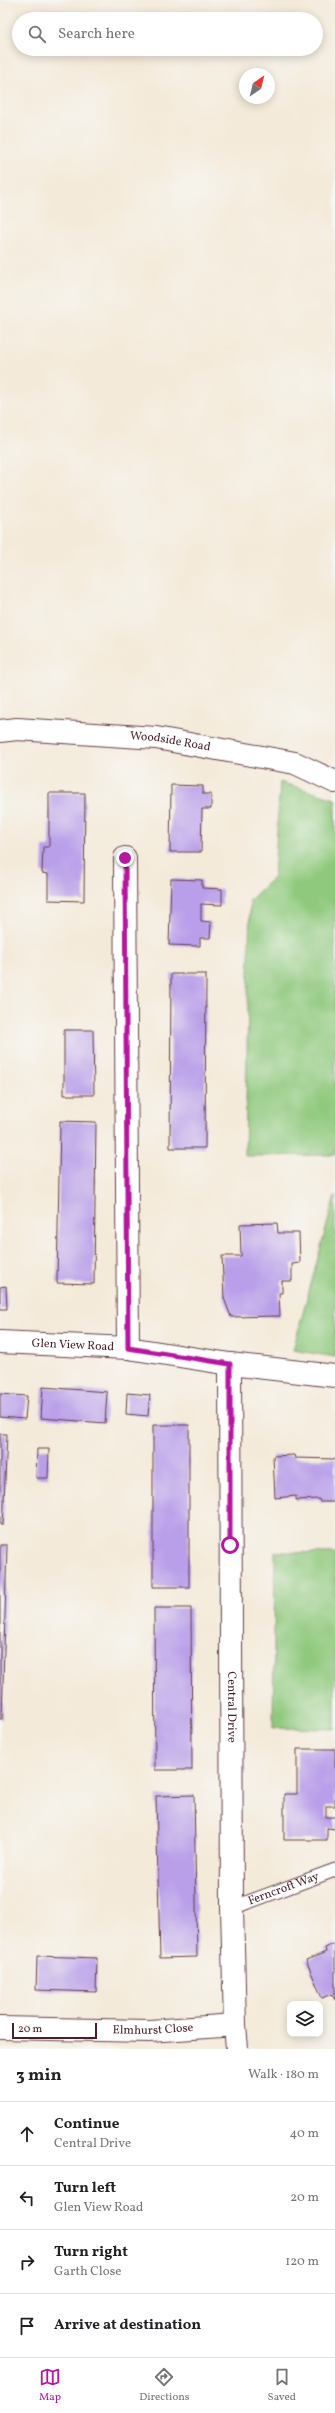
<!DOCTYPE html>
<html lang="en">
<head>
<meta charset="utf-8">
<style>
  :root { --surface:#fff; --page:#f6f6f6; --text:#202124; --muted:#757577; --line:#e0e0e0; --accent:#b5179e }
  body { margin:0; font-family:Vollkorn,serif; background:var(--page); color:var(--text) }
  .controls { position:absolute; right:12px; bottom:12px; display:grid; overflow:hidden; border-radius:8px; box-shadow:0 2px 10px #0003 }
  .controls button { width:36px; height:36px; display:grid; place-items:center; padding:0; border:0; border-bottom:1px solid var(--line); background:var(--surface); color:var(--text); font:20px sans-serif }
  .compass { position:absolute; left:239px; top:68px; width:36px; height:36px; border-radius:50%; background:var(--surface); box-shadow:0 2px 10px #0003; rotate:35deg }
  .scale { position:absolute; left:12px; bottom:10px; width:85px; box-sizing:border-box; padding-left:4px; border:2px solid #4a1f2b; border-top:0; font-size:11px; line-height:14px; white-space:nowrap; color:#4a1f2b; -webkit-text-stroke:3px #f6f6f2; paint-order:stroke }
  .stop { position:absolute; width:12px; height:12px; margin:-9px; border:3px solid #b5179e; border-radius:50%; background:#fff }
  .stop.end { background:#b5179e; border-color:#fff; box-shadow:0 1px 4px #0008 }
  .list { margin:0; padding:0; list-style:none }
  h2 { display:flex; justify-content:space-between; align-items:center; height:52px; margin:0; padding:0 16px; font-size:17px }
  h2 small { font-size:13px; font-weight:400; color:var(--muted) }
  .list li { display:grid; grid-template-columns:26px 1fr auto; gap:12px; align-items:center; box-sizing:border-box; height:64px; padding:0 16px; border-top:1px solid var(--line) }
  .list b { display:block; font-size:15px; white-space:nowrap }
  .list p { margin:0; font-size:13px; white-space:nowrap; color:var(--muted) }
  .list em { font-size:13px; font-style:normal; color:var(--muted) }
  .icon { flex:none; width:22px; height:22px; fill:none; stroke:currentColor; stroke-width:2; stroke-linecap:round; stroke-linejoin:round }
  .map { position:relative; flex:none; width:335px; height:2049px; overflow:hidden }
  .search { position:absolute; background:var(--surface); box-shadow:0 2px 10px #0003; left:12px; right:12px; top:12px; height:44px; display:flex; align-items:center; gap:10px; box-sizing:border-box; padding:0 14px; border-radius:22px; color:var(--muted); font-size:15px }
  .sheet { height:308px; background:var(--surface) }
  nav { display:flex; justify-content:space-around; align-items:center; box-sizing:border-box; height:56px; border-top:1px solid var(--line); background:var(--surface); font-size:11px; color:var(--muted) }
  nav a { display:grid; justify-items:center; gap:2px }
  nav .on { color:var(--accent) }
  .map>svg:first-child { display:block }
  .green { fill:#8fc97d; stroke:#6c7454 }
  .building { fill:#b99fe9 }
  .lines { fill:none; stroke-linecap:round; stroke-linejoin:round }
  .service-casing { stroke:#643d45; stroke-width:15 }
  .minor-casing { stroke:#643d45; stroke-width:24 }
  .service { stroke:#fff; stroke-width:13 }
  .minor { stroke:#fff; stroke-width:22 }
  .route { stroke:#b5179e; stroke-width:5 }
  .labels { text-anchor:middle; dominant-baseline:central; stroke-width:3.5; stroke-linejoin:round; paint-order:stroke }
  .street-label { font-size:12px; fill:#4a1f2b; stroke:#f6f6f2 }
</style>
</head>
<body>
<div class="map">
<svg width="335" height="2049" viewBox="0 0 335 2049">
  <rect width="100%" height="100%" fill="#f6f6f2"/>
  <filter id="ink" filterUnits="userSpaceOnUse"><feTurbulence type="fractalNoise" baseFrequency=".025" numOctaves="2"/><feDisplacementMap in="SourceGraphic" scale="8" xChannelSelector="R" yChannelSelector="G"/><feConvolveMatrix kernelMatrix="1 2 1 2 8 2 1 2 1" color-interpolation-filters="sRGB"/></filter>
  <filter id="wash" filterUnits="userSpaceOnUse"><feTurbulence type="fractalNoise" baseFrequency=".012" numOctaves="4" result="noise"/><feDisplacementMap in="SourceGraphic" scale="16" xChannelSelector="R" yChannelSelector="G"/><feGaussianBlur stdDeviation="0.9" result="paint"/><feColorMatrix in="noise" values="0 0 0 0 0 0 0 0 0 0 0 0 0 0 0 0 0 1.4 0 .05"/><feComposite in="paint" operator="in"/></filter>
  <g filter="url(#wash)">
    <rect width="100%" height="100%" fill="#f4ead9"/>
    <path class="green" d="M 280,782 L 335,799 L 335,1155 L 245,1156 L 250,900 L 274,877 Z
      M 335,1195 L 335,1357 L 293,1350 Z
      M 275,1552 L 335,1553 L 335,1729 L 273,1728 Z"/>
    <g id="blocks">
      <path class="building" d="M 171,785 L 203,786 L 203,794 L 211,794 L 211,809 L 202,809 L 201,852 L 170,852 Z
        M 49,793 L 85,793 L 84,901 L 48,900 L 48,874 L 42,873 L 43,847 L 49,847 Z
        M 171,879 L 202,880 L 202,888 L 222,889 L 222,905 L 201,904 L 201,921 L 211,922 L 210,938 L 200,938 L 200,946 L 169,945 Z
        M 171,974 L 206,974 L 205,1148 L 170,1148 Z
        M 64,1030 L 93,1030 L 94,1095 L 64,1095 Z
        M 60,1121 L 96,1122 L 94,1284 L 57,1283 Z
        M 277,1223 L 278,1233 L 299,1233 L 300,1263 L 292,1264 L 292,1281 L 282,1281 L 282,1293 L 279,1293 L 280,1316 L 231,1317 L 224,1298 L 222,1256 L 241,1256 L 240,1224 Z
        M 6,1286 L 7,1309 L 0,1309 L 0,1287 Z
        M 43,1387 L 107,1392 L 105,1423 L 41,1418 Z
        M 127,1393 L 150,1395 L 148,1416 L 126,1414 Z
        M 0,1394 L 27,1396 L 25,1419 L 0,1417 Z
        M 153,1425 L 189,1425 L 189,1587 L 153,1587 Z
        M 0,1434 L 7,1434 L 3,1525 L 0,1525 Z
        M 37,1449 L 49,1449 L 48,1478 L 36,1478 Z
        M 294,1455 L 295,1458 L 335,1459 L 335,1502 L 320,1502 L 319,1499 L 296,1500 L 296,1496 L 275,1498 L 273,1456 Z
        M 0,1545 L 7,1545 L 2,1719 L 0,1719 Z
        M 154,1608 L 191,1608 L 192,1770 L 155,1770 Z
        M 297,1749 L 335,1749 L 335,1806 L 326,1806 L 326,1817 L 335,1817 L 335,1829 L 327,1828 L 327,1840 L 284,1840 L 284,1794 L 297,1794 Z
        M 194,1795 L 197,1957 L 160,1958 L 156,1796 Z
        M 335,1943 L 335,2000 L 332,1994 L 322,1998 L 306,1960 L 326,1952 L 325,1948 Z
        M 37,1956 L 97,1958 L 96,1992 L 36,1990 Z"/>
    </g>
  </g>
  <g filter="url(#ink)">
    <use href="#blocks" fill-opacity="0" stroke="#643d45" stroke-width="1"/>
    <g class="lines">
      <defs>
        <g id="service">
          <path id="s1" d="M 232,1908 L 335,1870"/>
        </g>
        <g id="minor">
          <path id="s2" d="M 0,731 L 17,729 L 156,738 L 295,763 L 335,782"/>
          <path d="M 125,858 L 128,1348"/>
          <path id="s3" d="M 0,1342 L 128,1348 L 230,1364 L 335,1376"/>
          <path id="s4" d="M 230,1364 L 232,1908 L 235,2025 L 237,2049"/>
          <path id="s5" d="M 0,2028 L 149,2031 L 235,2025"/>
        </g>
      </defs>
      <use href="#service" class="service-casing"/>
      <use href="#minor" class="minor-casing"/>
      <use href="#service" class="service"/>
      <use href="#minor" class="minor"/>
    </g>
  </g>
  <g class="lines" filter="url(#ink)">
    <path class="route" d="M 125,858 L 128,1348 L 230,1364 L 230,1545"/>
  </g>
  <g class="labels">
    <g class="street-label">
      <text stroke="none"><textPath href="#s2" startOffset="171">Woodside Road</textPath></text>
      <text stroke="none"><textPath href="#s3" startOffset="73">Glen View Road</textPath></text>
      <text stroke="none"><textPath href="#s4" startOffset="343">Central Drive</textPath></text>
      <text stroke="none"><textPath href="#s1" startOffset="55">Ferncroft Way</textPath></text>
      <text stroke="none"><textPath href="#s5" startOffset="153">Elmhurst Close</textPath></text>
    </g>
  </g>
</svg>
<div class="controls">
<button><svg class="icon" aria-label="layers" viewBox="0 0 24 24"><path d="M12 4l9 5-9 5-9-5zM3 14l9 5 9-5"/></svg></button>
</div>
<svg class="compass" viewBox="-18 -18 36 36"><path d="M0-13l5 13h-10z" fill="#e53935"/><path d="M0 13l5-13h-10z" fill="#757577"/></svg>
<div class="scale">20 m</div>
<div class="stop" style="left:230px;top:1545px"></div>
<div class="stop end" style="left:125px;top:858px"></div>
<div class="search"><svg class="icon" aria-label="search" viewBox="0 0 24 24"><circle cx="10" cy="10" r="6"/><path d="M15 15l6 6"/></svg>Search here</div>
</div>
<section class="sheet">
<h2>3 min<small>Walk · 180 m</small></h2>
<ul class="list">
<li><svg class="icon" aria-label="ahead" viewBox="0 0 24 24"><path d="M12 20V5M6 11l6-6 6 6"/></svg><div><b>Continue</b><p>Central Drive</p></div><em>40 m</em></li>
<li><svg class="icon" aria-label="left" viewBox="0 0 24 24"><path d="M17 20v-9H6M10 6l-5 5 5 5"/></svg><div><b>Turn left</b><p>Glen View Road</p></div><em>20 m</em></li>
<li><svg class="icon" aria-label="right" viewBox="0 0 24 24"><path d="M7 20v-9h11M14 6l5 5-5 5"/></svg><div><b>Turn right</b><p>Garth Close</p></div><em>120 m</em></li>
<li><svg class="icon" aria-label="arrive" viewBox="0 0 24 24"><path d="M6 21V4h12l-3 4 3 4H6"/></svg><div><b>Arrive at destination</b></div></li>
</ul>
</section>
<nav>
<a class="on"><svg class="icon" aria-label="map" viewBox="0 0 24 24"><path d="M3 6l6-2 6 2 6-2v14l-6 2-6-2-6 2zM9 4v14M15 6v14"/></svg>Map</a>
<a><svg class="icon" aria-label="directions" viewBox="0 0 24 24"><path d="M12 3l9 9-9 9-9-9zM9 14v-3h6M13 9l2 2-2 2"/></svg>Directions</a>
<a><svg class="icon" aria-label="saved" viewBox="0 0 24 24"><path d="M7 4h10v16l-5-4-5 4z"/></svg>Saved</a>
</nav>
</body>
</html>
